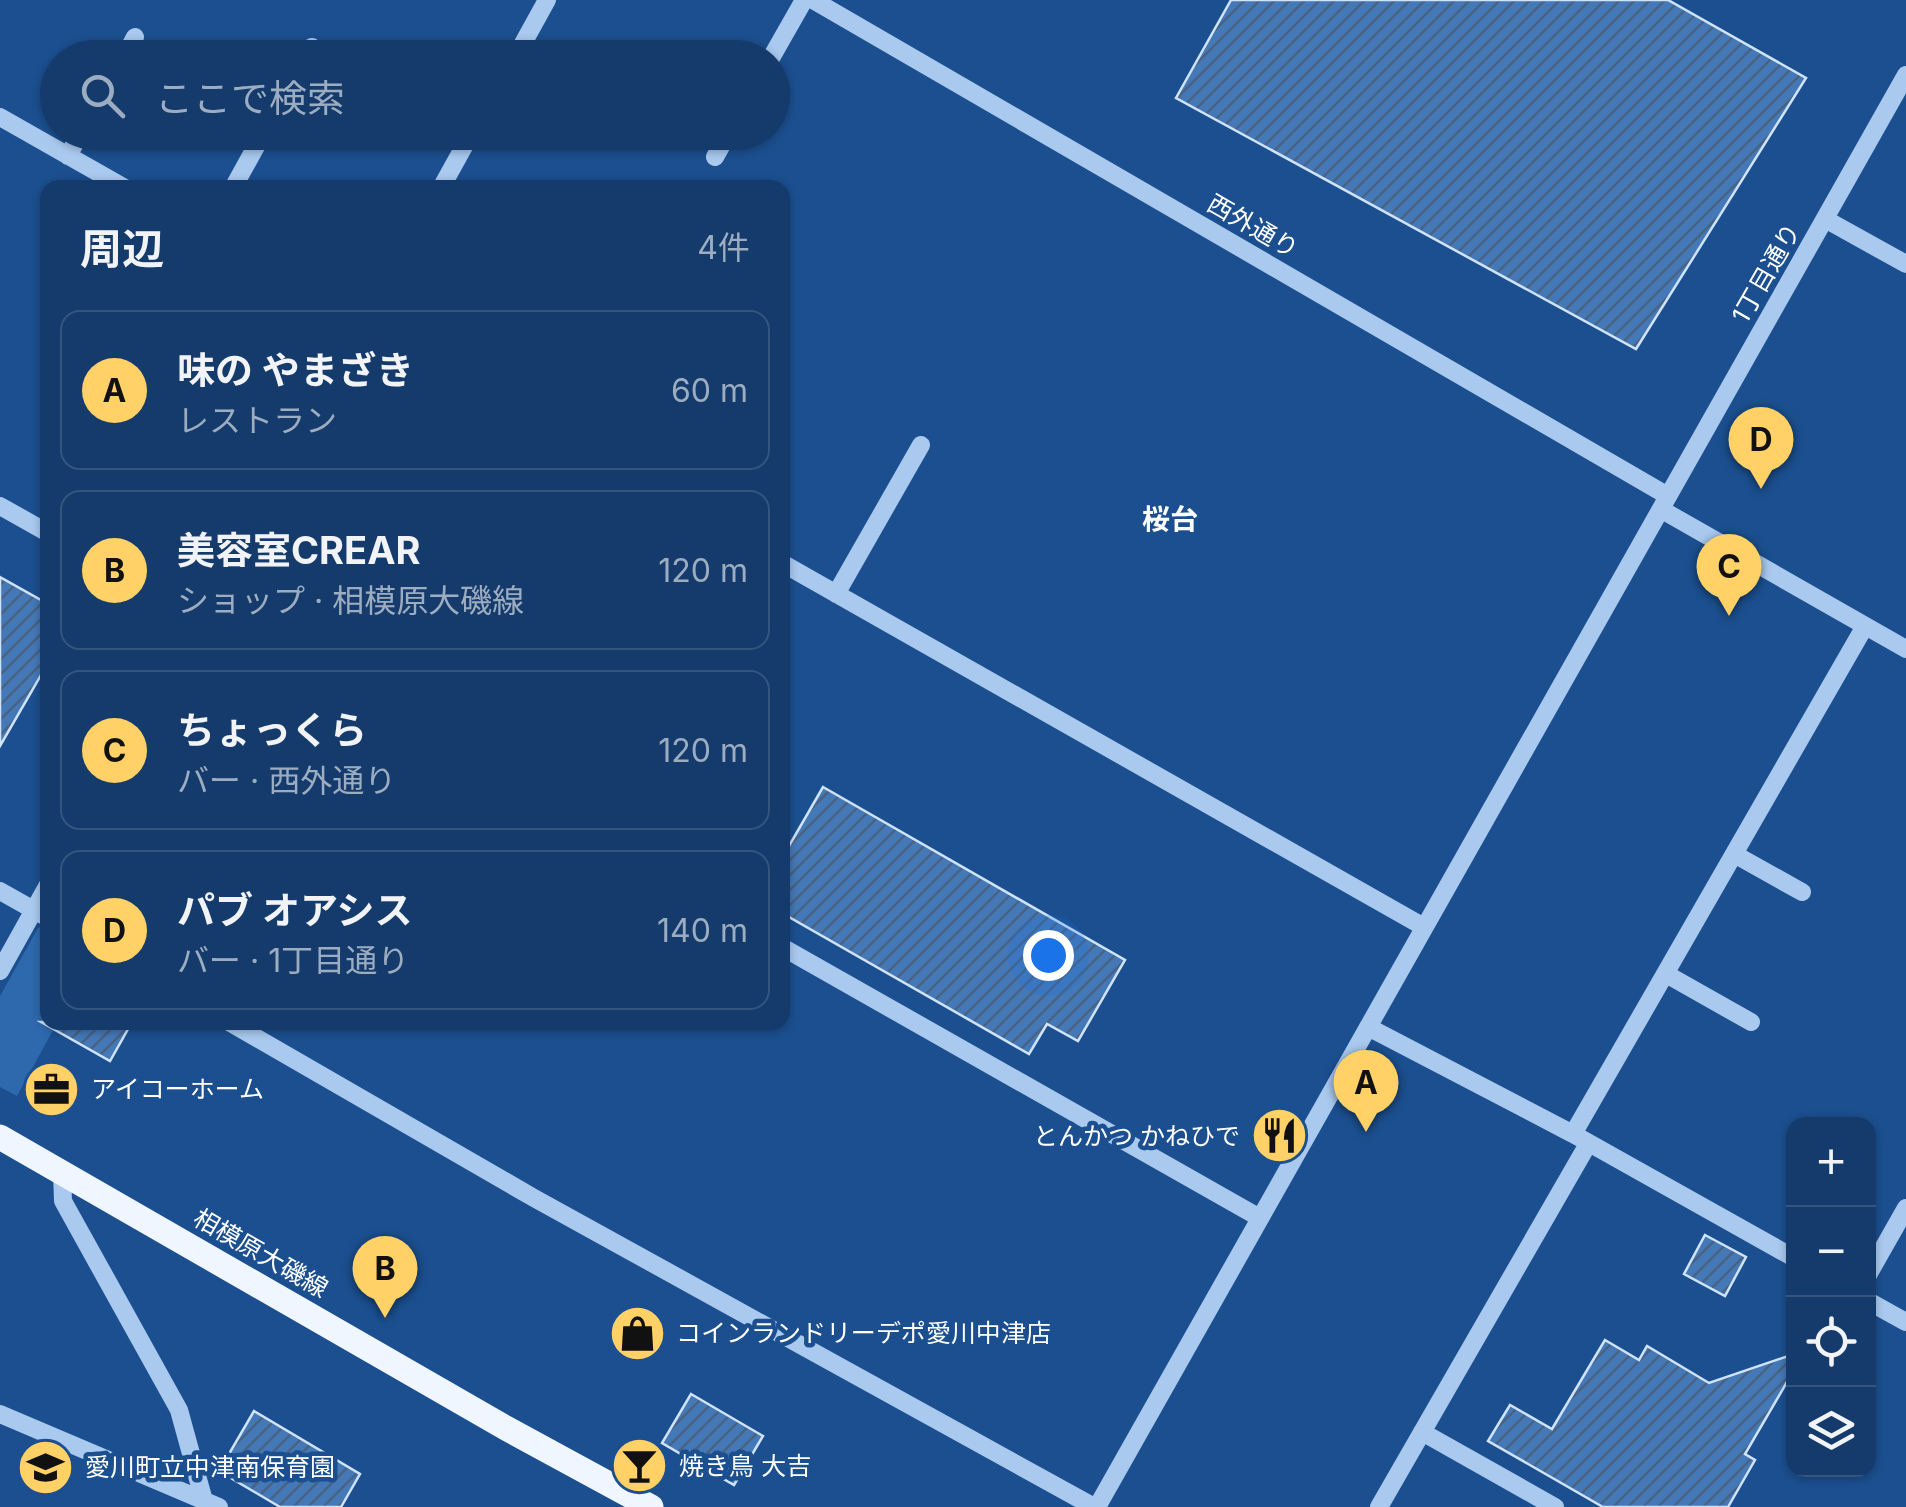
<!DOCTYPE html>
<html lang="ja">
<head>
<meta charset="utf-8">
<style>
  :root { --surface:#143b6b; --page:#1d4271; --text:#f1f3f6; --muted:#9dadc1; --line:#33557e; --accent:#ffd166 }
  body { margin:0; font-family:Inter,"Noto Sans JP",sans-serif; background:var(--page); color:var(--text) }
  .controls { position:absolute; right:30px; bottom:30px; display:grid; overflow:hidden; border-radius:20px; box-shadow:0 2px 8px #0004 }
  .controls button { width:90px; height:90px; display:grid; place-items:center; padding:0; border:0; border-bottom:2px solid var(--line); background:var(--surface); color:var(--text); font:50px sans-serif }
  .you { position:absolute; left:1048px; top:955px; width:35px; height:35px; margin:-25px; border:8px solid #fff; border-radius:50%; background:#1a73e8; box-shadow:0 0 0 15px #1a73e833 }
  .badge { display:grid; place-items:center; width:65px; height:65px; border-radius:50%; background:var(--accent); color:#111; font-size:32px; font-weight:700 }
  .pin { position:absolute; translate:-50% -82px; filter:drop-shadow(0 2px 5px #0008) }
  .pin::after { content:''; position:absolute; top:52px; width:35px; height:30px; background:inherit; clip-path:polygon(0 0,100% 0,50% 100%) }
  .list { margin:0; padding:0; list-style:none }
  h2 { display:flex; justify-content:space-between; align-items:center; height:130px; margin:0; padding:0 40px; font-size:42px }
  h2 small { font-size:32px; font-weight:400; color:var(--muted) }
  .list li { display:grid; grid-template-columns:65px 1fr auto; gap:30px; align-items:center; box-sizing:border-box; height:160px; margin:0 20px 20px; padding:0 20px; border:2px solid var(--line); border-radius:20px }
  .list b { display:block; font-size:38px; white-space:nowrap }
  .list p { margin:0; font-size:32px; white-space:nowrap; color:var(--muted) }
  .list em { font-size:32px; font-style:normal; color:var(--muted) }
  .icon { flex:none; width:55px; height:55px; fill:none; stroke:currentColor; stroke-width:2; stroke-linecap:round; stroke-linejoin:round }
  .map { position:relative; flex:none; width:1906px; height:1507px; overflow:hidden }
  .search { position:absolute; background:var(--surface); box-shadow:0 2px 8px #0004; left:40px; top:40px; width:750px; height:110px; display:flex; align-items:center; gap:25px; box-sizing:border-box; padding:0 35px; border-radius:55px; color:var(--muted); font-size:38px }
  .panel { position:absolute; background:var(--surface); box-shadow:0 2px 8px #0004; left:40px; top:180px; width:750px; height:850px; border-radius:20px }
  .map>svg:first-child { display:block }
  .park { fill:#2e69ad }
  .building { fill:url(#building-hatch); stroke:#cfe3fa; stroke-width:2.5 }
  .lines { fill:none; stroke-linecap:round; stroke-linejoin:round }
  .minor { stroke:#a9c9ee; stroke-width:18 }
  .major { stroke:#f0f6ff; stroke-width:25 }
  .labels { text-anchor:middle; dominant-baseline:central; stroke-width:9; stroke-linejoin:round; paint-order:stroke }
  .street-label { font-size:25px; fill:#fff; stroke:#1b4f8f }
  .poi-label { font-size:25px; fill:#fff; stroke:#1b4f8f; text-anchor:start }
  .neighbourhood-label { font-size:28px; font-weight:bold; fill:#fff; stroke:#1b4f8f }
</style>
</head>
<body>
<div class="map">
<svg width="1906" height="1507" viewBox="0 0 1906 1507">
  <defs>
    <pattern id="building-hatch" width="6" height="6" patternUnits="userSpaceOnUse" patternTransform="scale(2.5)"><rect width="6" height="6" fill="#4478b7"/><path d="M-1 1l2-2M0 6l6-6M5 7l2-2" fill="none" stroke="#486282"/></pattern>
  </defs>
  <rect width="100%" height="100%" fill="#1b4f8f"/>
  <path class="park" d="M 45,926 L 48,927 L 48,1022 L 57,1023 L 17,1096 L 0,1087 L 0,996 L 38,928 Z"/>
  <path class="building" d="M 1231,0 L 1668,0 L 1806,78 L 1636,349 L 1176,98 Z
    M 0,577 L 48,604 L 48,663 L 0,746 Z
    M 823,787 L 1125,960 L 1078,1041 L 1047,1024 L 1029,1054 L 782,913 L 782,858 Z
    M 41,1022 L 132,1022 L 110,1061 Z
    M 1705,1235 L 1746,1257 L 1725,1296 L 1684,1274 Z
    M 1605,1340 L 1639,1360 L 1647,1346 L 1709,1383 L 1794,1354 L 1794,1370 L 1745,1454 L 1755,1460 L 1728,1507 L 1603,1507 L 1488,1441 L 1510,1405 L 1552,1429 Z
    M 691,1394 L 763,1436 L 734,1485 L 662,1443 Z
    M 254,1411 L 360,1474 L 341,1507 L 280,1507 L 219,1471 Z"/>
  <g class="lines">
    <path class="minor" d="M 813,0 L 1668,496
      M 124,58 L 135,37
      M 306,58 L 312,47
      M 515,58 L 547,0
      M 771,58 L 804,0
      M 0,117 L 125,188
      M 68,156 L 81,132
      M 715,157 L 729,132
      M 233,188 L 264,132
      M 441,188 L 472,132
      M 1825,219 L 1906,264
      M 0,506 L 48,533
      M 1662,510 L 1906,649
      M 782,563 L 1424,927
      M 836,594 L 921,445
      M 1734,854 L 1802,892
      M 0,891 L 48,918
      M 782,947 L 1260,1218
      M 0,971 L 48,885
      M 1666,974 L 1751,1022
      M 229,1022 L 534,1198 L 1094,1507
      M 1368,1027 L 1573,1134 L 1794,1258
      M 1573,1134 L 1865,626
      M 62,1173 L 63,1201 L 179,1410 L 204,1501
      M 1868,1275 L 1906,1208
      M 1868,1301 L 1906,1322
      M 0,1414 L 219,1507
      M 1422,1432 L 1555,1507
      M 1097,1507 L 1906,75
      M 1379,1507 L 1588,1144"/>
    <path class="major" d="M 0,1137 L 504,1427 L 651,1507"/>
  </g>
  <defs>
    <symbol id="office-disc" viewBox="-11 -11 22 22"><circle r="9.5" fill="#ffd166" stroke="#1b4f8f"/><path d="M-6-3h4V-5.5h4V-3h4V5H-6ZM-1-4.5V-3h2v-1.5ZM-6 0V1H6V0Z" fill="#111"/></symbol>
    <symbol id="restaurant-disc" viewBox="-11 -11 22 22"><circle r="9.5" fill="#ffd166" stroke="#1b4f8f"/><path d="M-5-6h1v4h1v-4h1v4h1v-4h1v5L-1.5 .5V6h-2V.5L-5-1ZM5-6V6H3V1.5H1.5Q1.5-4 5-6Z" fill="#111"/></symbol>
    <symbol id="shop-disc" viewBox="-11 -11 22 22"><circle r="9.5" fill="#ffd166" stroke="#1b4f8f"/><path d="M-5-2.5h2.3a2.7 3.5 0 0 1 5.4 0H5L5.5 6h-11ZM-1.5-2.5h3a1.5 2.3 0 0 0-3 0Z" fill="#111"/></symbol>
    <symbol id="bar-disc" viewBox="-11 -11 22 22"><circle r="9.5" fill="#ffd166" stroke="#1b4f8f"/><path d="M-6-5H6L.8 .8V4.5H3.5V6h-7V4.5H-.8V.8Z" fill="#111"/></symbol>
    <symbol id="school-disc" viewBox="-11 -11 22 22"><circle r="9.5" fill="#ffd166" stroke="#1b4f8f"/><path d="M0-5L7-2L0 1L-7-2ZM-4 1L0 2.5L4 1V4Q0 6-4 4Z" fill="#111"/></symbol>
  </defs>
  <g fill-rule="evenodd">
    <use href="#office-disc" x="20" y="1058" width="63" height="63"/>
    <use href="#restaurant-disc" x="1248" y="1104" width="63" height="63"/>
    <use href="#shop-disc" x="606" y="1302" width="63" height="63"/>
    <use href="#bar-disc" x="608" y="1434" width="63" height="63"/>
    <use href="#school-disc" x="14" y="1436" width="63" height="63"/>
  </g>
  <g class="labels">
    <g class="street-label">
      <text transform="translate(1253 226) rotate(30)">西外通り</text>
      <text transform="translate(1766 273) rotate(-60)">1丁目通り</text>
      <text transform="translate(261 1253) rotate(30)">相模原大磯線</text>
    </g>
    <g class="poi-label">
      <text x="91" y="1089">アイコーホーム</text>
      <text x="1240" y="1136" text-anchor="end">とんかつ かねひで</text>
      <text x="676" y="1333">コインランドリーデポ愛川中津店</text>
      <text x="679" y="1466">焼き鳥 大吉</text>
      <text x="85" y="1467">愛川町立中津南保育園</text>
    </g>
    <g class="neighbourhood-label">
      <text x="1170" y="519">桜台</text>
    </g>
  </g>
</svg>
<div class="controls">
<button>+</button>
<button>−</button>
<button><svg class="icon" aria-label="locate" viewBox="0 0 24 24"><circle cx="12" cy="12" r="6"/><path d="M12 2v4M12 18v4M2 12h4M18 12h4"/></svg></button>
<button><svg class="icon" aria-label="layers" viewBox="0 0 24 24"><path d="M12 4l9 5-9 5-9-5zM3 14l9 5 9-5"/></svg></button>
</div>
<div class="you"></div>
<div class="pin badge" style="left:1366px;top:1132px">A</div>
<div class="pin badge" style="left:385px;top:1318px">B</div>
<div class="pin badge" style="left:1729px;top:616px">C</div>
<div class="pin badge" style="left:1761px;top:489px">D</div>
<div class="search"><svg class="icon" aria-label="search" viewBox="0 0 24 24"><circle cx="10" cy="10" r="6"/><path d="M15 15l6 6"/></svg>ここで検索</div>
<section class="panel">
<h2>周辺<small>4件</small></h2>
<ul class="list">
<li><span class="badge">A</span><div><b>味の やまざき</b><p>レストラン</p></div><em>60 m</em></li>
<li><span class="badge">B</span><div><b>美容室CREAR</b><p>ショップ · 相模原大磯線</p></div><em>120 m</em></li>
<li><span class="badge">C</span><div><b>ちょっくら</b><p>バー · 西外通り</p></div><em>120 m</em></li>
<li><span class="badge">D</span><div><b>パブ オアシス</b><p>バー · 1丁目通り</p></div><em>140 m</em></li>
</ul>
</section>
</div>
</body>
</html>
